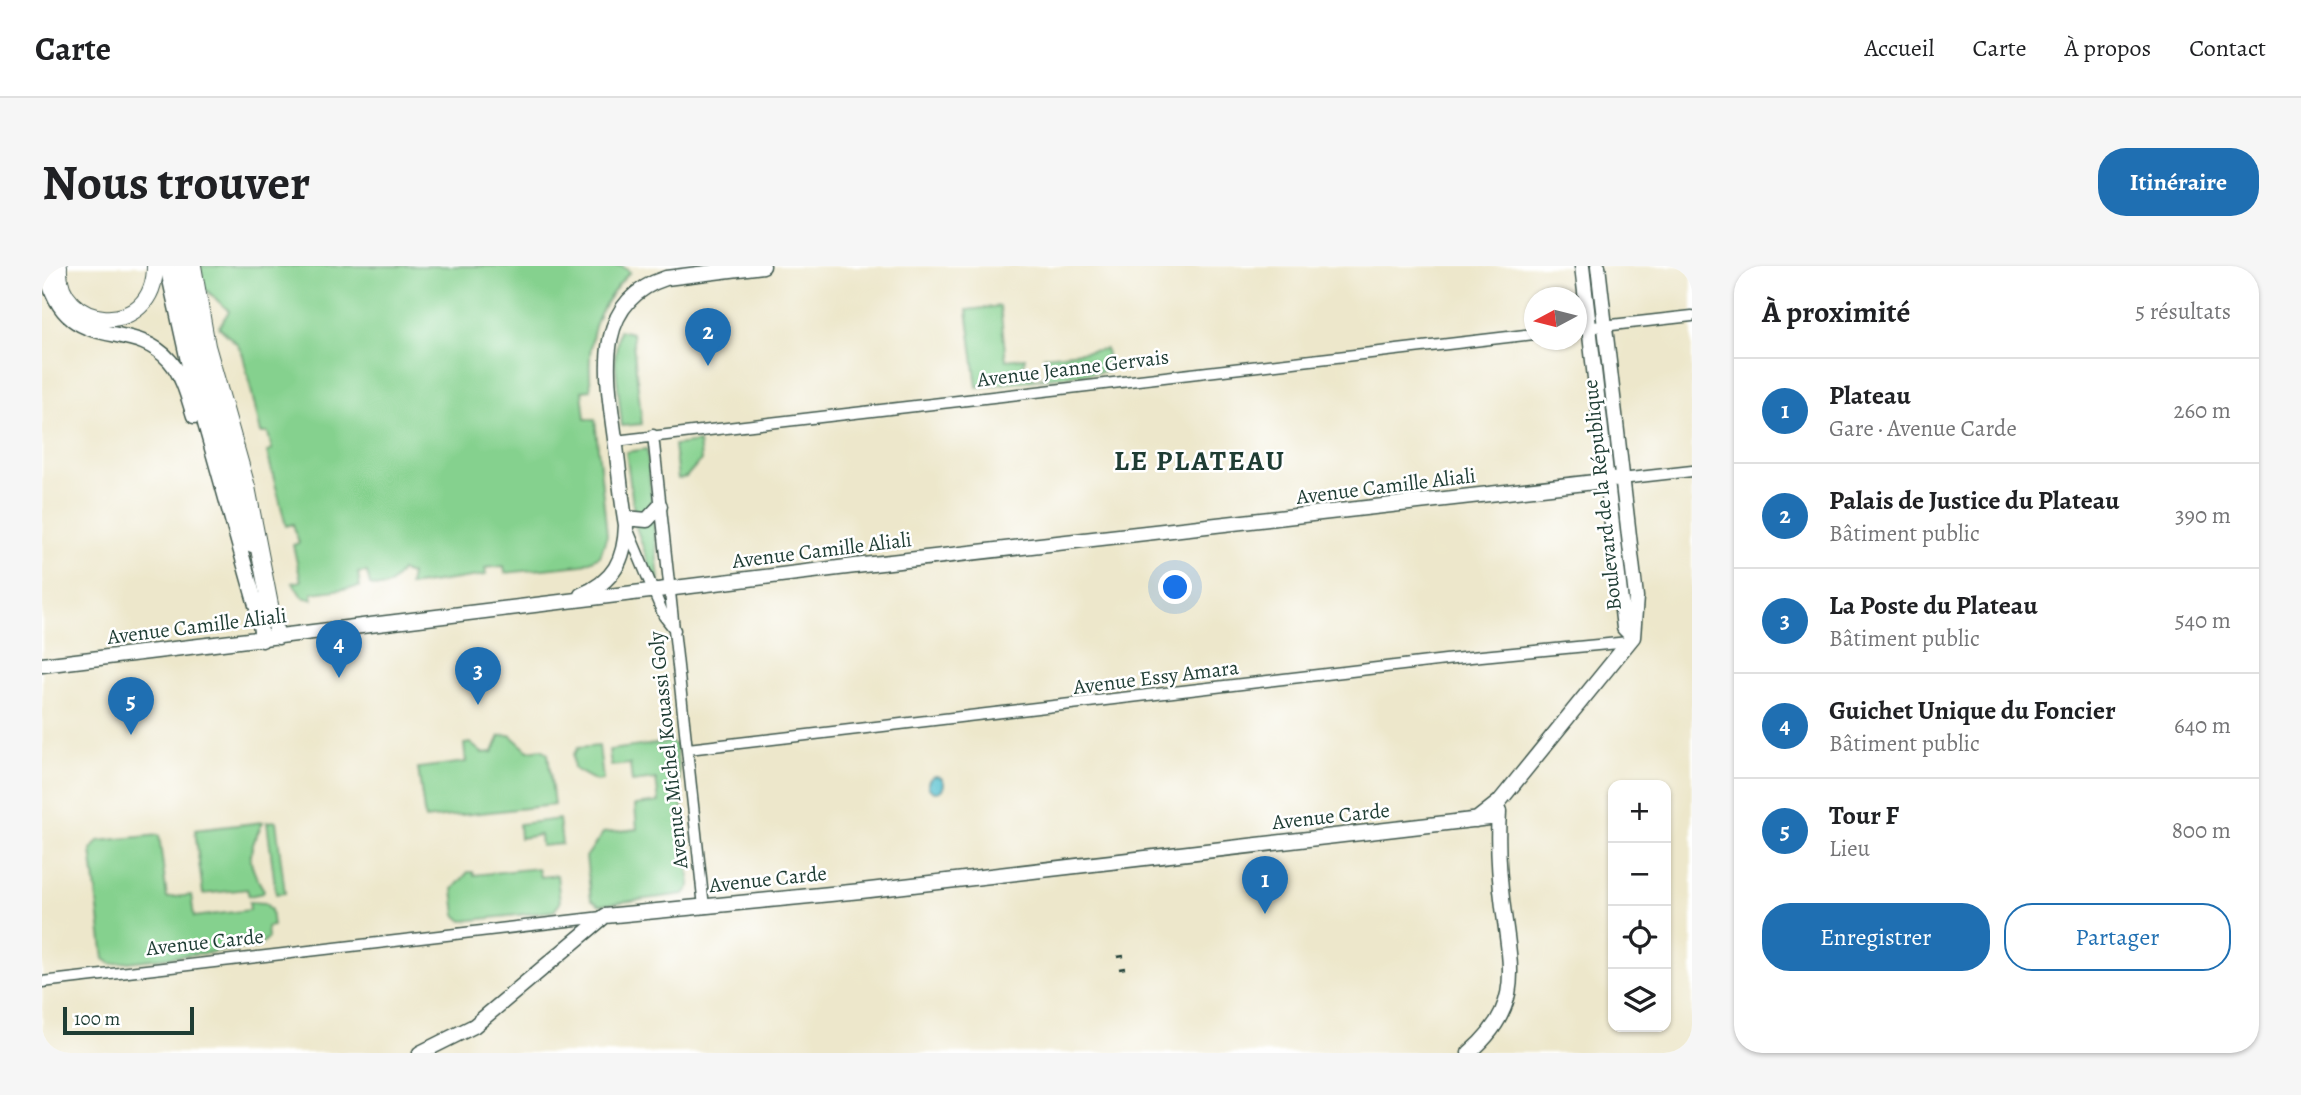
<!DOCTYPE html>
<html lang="fr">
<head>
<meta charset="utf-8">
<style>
  :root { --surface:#fff; --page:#f6f6f6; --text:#202124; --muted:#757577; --line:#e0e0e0; --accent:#1f6fb2 }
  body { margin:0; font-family:Alegreya,serif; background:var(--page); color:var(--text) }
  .controls { position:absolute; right:21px; bottom:21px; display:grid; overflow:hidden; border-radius:14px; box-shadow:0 2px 5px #0004 }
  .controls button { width:63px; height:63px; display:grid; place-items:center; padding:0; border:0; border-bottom:2px solid var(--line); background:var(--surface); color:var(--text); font:35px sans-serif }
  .compass { position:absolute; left:1482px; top:21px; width:63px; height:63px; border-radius:50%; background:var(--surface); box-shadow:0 2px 5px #0004; rotate:263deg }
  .scale { position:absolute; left:21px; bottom:18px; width:131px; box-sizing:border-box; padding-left:7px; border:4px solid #1f3d34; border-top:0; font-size:19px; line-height:24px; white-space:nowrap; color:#1f3d34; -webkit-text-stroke:5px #fff; paint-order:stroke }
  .you { position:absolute; left:1134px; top:322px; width:24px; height:24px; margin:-18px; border:5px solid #fff; border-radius:50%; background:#1a73e8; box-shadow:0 0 0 10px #1a73e833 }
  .badge { display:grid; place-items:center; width:46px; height:46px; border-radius:50%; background:var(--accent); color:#fff; font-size:23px; font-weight:700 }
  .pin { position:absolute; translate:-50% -58px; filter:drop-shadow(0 2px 4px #0008) }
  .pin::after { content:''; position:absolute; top:37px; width:24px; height:21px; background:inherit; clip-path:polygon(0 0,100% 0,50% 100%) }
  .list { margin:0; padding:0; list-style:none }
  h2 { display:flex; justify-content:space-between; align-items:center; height:91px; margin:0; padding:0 28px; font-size:30px }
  h2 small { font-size:23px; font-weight:400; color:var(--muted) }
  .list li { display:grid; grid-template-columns:46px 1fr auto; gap:21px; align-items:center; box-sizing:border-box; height:105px; padding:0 28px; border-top:2px solid var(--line) }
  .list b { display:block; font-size:26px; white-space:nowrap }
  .list p { margin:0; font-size:23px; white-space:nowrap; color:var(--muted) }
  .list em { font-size:23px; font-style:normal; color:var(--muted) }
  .actions { display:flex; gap:14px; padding:21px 28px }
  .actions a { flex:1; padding:16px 0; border:2px solid var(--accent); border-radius:28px; text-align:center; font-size:24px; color:var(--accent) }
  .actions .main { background:var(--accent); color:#fff }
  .icon { flex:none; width:38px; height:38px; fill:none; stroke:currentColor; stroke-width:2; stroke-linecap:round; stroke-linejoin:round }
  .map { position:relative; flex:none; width:1650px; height:787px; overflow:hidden; border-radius:28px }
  header { display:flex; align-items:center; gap:42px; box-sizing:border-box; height:98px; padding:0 35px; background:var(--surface); border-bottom:2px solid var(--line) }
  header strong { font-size:33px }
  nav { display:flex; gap:38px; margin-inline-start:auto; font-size:24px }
  .intro { display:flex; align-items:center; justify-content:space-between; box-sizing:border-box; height:168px; padding:0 42px }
  h1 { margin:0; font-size:49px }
  .button { padding:18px 32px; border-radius:28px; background:var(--accent); color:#fff; font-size:24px; font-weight:700 }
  main { display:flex; gap:42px; padding:0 42px }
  aside { flex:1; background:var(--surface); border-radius:28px; box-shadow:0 2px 5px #0004 }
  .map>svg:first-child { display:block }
  .green { fill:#85d18e; stroke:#528761; stroke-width:2 }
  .water { fill:#55c0cf; stroke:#3a7e82; stroke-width:2 }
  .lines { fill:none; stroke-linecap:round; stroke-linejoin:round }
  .minor-casing { stroke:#3e564b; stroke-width:13 }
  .major-casing { stroke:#3e564b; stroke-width:17 }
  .highway-casing { stroke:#3e564b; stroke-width:18 }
  .minor { stroke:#fff; stroke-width:10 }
  .major { stroke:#fff; stroke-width:14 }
  .highway { stroke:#fff; stroke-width:16 }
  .rail { stroke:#1f3d34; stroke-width:2.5; stroke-dasharray:10 5; stroke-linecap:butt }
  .labels { text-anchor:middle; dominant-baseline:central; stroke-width:5; stroke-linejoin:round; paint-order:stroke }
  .street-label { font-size:21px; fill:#1f3d34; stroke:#fff }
  .district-label { font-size:28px; font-weight:bold; letter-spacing:2px; fill:#1f3d34; stroke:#fff }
</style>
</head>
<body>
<header>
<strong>Carte</strong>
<nav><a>Accueil</a><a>Carte</a><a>À propos</a><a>Contact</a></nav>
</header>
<div class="intro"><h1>Nous trouver</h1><a class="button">Itinéraire</a></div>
<main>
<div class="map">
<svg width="1650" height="787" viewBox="0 0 1650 787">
  <rect width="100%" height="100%" fill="#fff"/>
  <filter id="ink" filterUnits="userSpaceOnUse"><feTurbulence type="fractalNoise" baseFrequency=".0143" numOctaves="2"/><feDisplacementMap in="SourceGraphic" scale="14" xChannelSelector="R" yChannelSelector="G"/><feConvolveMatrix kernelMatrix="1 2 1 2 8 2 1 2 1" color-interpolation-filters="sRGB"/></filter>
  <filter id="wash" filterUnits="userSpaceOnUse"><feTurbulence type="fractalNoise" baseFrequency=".00686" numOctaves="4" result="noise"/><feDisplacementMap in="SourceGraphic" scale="28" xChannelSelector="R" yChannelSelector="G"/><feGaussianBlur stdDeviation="1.57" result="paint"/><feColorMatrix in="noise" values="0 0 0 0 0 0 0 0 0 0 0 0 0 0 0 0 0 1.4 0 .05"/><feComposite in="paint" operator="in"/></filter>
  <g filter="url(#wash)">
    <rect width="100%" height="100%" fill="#ede7cb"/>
    <path class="green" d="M 158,0 L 580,0 L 588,6 C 552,44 544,73 549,124 L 540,125 L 543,153 L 553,153 L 565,269 L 558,290 L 540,299 L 463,307 L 462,300 L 443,302 L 444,309 L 367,320 L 369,308 L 359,305 C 351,317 344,325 328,319 L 325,306 L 316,307 L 318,321 L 270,327 L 271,334 L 260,331 L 251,317 L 259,315 L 251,279 L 257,277 L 251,258 L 244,260 L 225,186 L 230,184 L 226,167 L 219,167 L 201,89 L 195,78 L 177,61 L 187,45 L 162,22 Z
      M 958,40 L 964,94 L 983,92 L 981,102 L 986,111 L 995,113 L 1004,109 L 1007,99 L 1002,90 L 1064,83 L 1067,105 L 935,121 L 925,44 Z
      M 577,64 L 590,67 L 600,158 L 580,160 L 573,93 Z
      M 657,176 L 659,194 L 644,211 L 636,213 L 632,179 Z
      M 605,183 L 617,315 L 612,313 L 594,261 L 584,186 Z
      M 468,469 L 486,485 L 500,483 L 506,488 L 512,539 L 383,553 L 376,502 L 424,496 L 422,478 L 428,477 L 440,487 L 451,486 L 458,470 Z
      M 629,476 L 634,479 L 648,620 L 642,628 L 558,639 L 549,633 L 544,591 L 561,567 L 595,563 L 593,539 L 617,536 L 614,513 L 590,516 L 588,498 L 569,500 L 567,484 Z
      M 557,480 L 561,514 L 554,515 L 532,503 L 531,489 L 536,482 Z
      M 517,553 L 520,578 L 499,580 L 498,569 L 478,572 L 477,558 Z
      M 234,555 L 243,627 L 234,628 L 225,556 Z
      M 221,556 C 206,586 203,595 222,624 L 221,627 L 207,630 L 205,623 L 161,628 L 153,564 Z
      M 117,569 L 125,632 L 149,629 L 152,651 L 208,644 L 207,636 L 223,637 L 229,644 L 231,660 L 225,661 L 226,672 L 216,681 L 69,698 L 62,693 L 49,584 L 56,575 Z
      M 496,602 L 498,611 L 515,609 L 518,637 L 512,645 L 421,655 L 414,649 L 411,623 L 426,606 L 431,606 L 432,609 Z"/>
    <path class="water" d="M886 518a8 8 0 1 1 16 0a8 8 0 1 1-16 0Z"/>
  </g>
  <g filter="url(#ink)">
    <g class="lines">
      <defs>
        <path id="minor" d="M 1534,63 L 1650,50
          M 611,169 L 662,641
          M 573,175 L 1492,68
          M 1579,213 L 1650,205
          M 585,262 L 622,350 L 633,364
          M 646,483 L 1429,391 L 1587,376
          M 0,716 L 560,651"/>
        <path id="major" d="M 3,0 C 21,94 87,48 128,95 C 141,110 146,131 152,150
          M 125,0 L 148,104 L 217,350 L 220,374
          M 139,0 L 159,99 L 210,279
          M 1540,0 L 1582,362 L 1591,371
          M 583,252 L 605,254 L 618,240
          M 225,329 L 236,371
          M 539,329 C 572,315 583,294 584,259 C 579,231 577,202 573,173 C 565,112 549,36 624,12 L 721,0
          M 0,399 L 813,300 L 1579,213
          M 1434,554 L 1457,536 L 1591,371 L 1594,331 L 1556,0
          M 378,787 L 432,760 L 563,650 L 819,625 L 1456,551
          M 1427,787 C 1481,741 1469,703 1461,641 C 1457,610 1455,576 1457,545"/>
        <path id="highway" d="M 17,0 C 13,65 113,74 113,0
          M 151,0 L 165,80 L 205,221 L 228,339"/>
      </defs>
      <use href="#minor" class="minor-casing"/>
      <use href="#major" class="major-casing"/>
      <use href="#highway" class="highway-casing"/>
      <use href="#minor" class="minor"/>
      <use href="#major" class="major"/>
      <use href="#highway" class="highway"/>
      <path class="rail" d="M 1075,691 L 1082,690
        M 1077,703 L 1083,702"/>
    </g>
  </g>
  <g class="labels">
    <g class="street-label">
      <text transform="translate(1031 102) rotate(-7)">Avenue Jeanne Gervais</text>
      <text transform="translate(1344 220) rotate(-7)">Avenue Camille Aliali</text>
      <text transform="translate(1560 229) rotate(-96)">Boulevard de la République</text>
      <text transform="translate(780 284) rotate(-7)">Avenue Camille Aliali</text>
      <text transform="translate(155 360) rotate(-7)">Avenue Camille Aliali</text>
      <text transform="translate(1114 411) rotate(-7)">Avenue Essy Amara</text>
      <text transform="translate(626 484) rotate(-96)">Avenue Michel Kouassi Goly</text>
      <text transform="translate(1289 550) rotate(-6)">Avenue Carde</text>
      <text transform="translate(726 613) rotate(-6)">Avenue Carde</text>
      <text transform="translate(163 676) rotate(-6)">Avenue Carde</text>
    </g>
    <g class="district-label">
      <text x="1158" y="195">LE PLATEAU</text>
    </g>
  </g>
</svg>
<div class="controls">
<button>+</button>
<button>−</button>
<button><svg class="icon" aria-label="locate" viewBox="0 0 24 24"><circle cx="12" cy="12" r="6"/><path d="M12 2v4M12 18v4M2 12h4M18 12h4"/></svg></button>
<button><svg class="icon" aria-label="layers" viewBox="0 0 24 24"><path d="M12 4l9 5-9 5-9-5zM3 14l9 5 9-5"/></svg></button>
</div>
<svg class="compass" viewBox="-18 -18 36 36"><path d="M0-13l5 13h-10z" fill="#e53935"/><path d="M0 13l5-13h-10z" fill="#757577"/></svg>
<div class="scale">100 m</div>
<div class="you"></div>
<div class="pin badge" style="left:1223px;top:648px">1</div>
<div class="pin badge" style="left:666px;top:100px">2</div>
<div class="pin badge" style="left:436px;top:439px">3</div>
<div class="pin badge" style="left:297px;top:412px">4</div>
<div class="pin badge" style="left:89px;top:469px">5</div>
</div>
<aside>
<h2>À proximité<small>5 résultats</small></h2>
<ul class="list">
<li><span class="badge">1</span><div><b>Plateau</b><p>Gare · Avenue Carde</p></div><em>260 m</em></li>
<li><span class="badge">2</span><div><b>Palais de Justice du Plateau</b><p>Bâtiment public</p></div><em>390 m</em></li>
<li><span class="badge">3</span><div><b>La Poste du Plateau</b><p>Bâtiment public</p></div><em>540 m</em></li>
<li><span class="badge">4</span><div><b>Guichet Unique du Foncier</b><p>Bâtiment public</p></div><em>640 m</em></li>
<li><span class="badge">5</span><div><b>Tour F</b><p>Lieu</p></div><em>800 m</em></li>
</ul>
<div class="actions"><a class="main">Enregistrer</a><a>Partager</a></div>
</aside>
</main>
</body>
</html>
